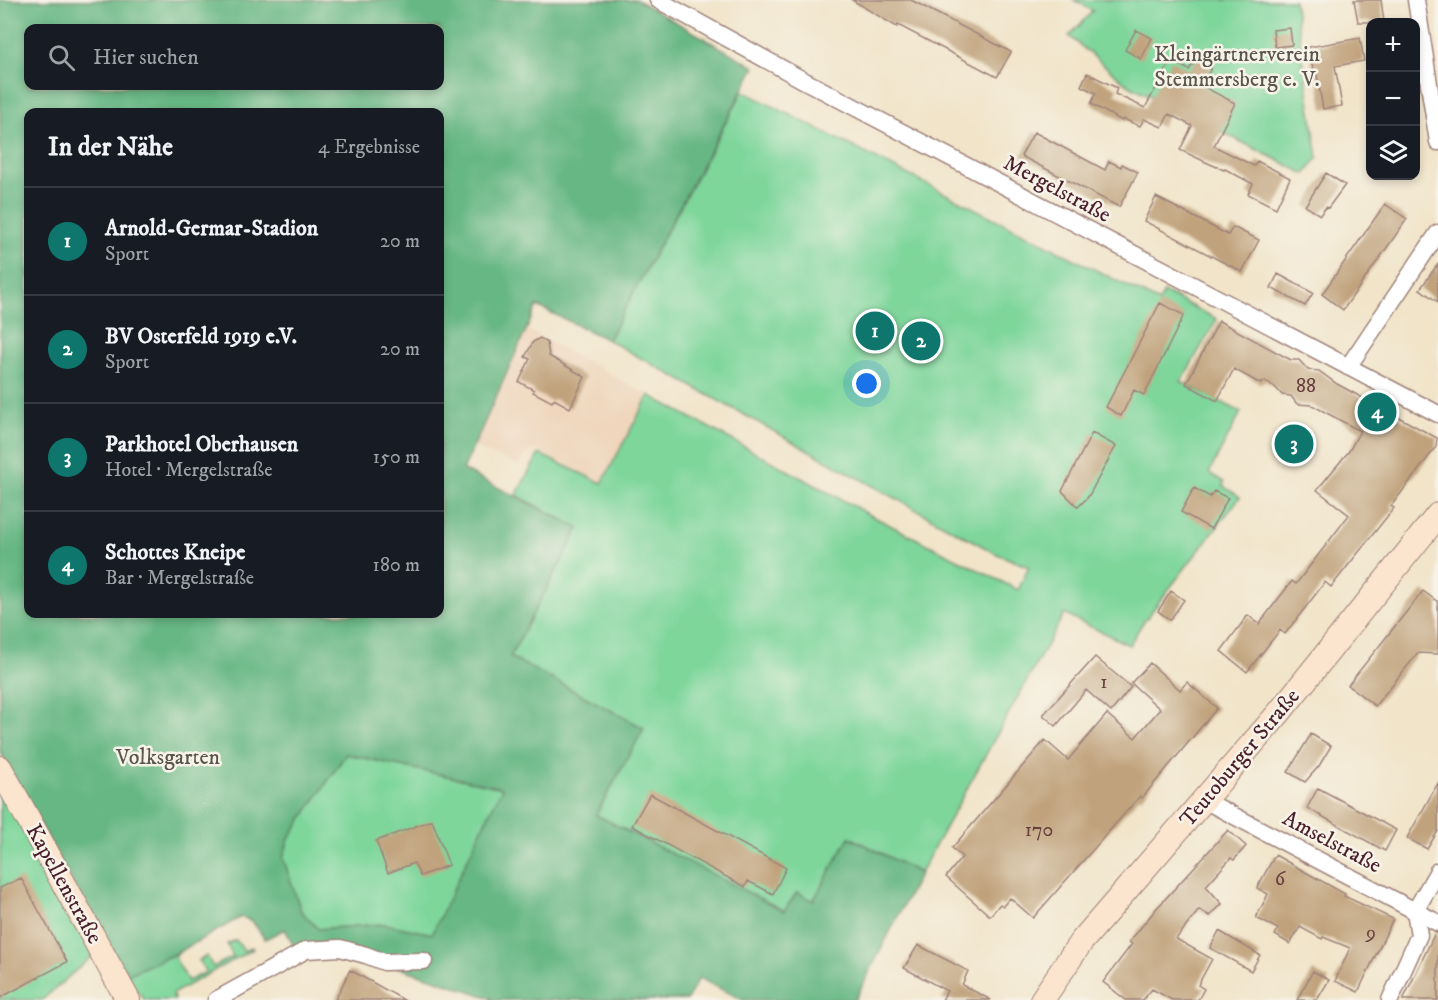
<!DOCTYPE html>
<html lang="de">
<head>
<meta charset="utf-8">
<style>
  :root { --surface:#171b24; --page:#242831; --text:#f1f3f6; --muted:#9ea1a6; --line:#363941; --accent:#0f766e }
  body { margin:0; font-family:"IM FELL DW Pica",serif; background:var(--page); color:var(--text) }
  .controls { position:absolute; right:18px; top:18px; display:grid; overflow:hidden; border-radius:12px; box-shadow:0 3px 9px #0003 }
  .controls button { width:54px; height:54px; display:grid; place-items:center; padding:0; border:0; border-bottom:2px solid var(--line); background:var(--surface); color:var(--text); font:30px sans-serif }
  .you { position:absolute; left:867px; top:384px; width:21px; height:21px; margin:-15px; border:4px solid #fff; border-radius:50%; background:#1a73e8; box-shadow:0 0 0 9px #1a73e833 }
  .badge { display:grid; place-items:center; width:39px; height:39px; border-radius:50%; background:var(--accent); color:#fff; font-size:20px; font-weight:700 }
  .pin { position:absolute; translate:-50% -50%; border:3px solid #fff; box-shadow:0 2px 6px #0006 }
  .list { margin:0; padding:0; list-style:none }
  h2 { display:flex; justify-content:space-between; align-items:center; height:78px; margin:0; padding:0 24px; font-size:26px }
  h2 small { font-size:20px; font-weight:400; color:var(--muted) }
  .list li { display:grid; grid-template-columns:39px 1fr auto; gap:18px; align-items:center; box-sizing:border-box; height:108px; padding:0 24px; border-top:2px solid var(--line) }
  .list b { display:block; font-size:22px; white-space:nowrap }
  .list p { margin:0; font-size:20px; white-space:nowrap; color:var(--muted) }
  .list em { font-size:20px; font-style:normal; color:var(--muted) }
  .icon { flex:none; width:33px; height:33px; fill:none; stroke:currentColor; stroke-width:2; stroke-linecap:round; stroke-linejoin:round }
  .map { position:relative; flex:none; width:1438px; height:1000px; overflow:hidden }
  .search { position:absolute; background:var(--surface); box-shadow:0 3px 9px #0003; left:24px; top:24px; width:420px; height:66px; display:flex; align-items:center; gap:15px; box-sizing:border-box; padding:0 21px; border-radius:12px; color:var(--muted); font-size:22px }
  .panel { position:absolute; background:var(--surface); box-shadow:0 3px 9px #0003; left:24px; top:108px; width:420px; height:510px; border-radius:12px }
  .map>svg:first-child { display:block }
  .built { fill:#efd6bc }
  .green { fill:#7ed69b; stroke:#647a63; stroke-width:1.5 }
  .forest { fill:#66b783; stroke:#586b57; stroke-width:1.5; fill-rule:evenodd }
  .building { fill:#c0a27c }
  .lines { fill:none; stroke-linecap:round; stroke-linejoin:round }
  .street-casing { stroke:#9e827a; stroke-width:19 }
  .secondary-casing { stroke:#9e827a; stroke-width:26 }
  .street { stroke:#fff; stroke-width:16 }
  .secondary { stroke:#fbe5cf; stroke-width:24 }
  .labels { text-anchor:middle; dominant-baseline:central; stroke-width:5; stroke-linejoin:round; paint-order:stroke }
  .number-label { font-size:20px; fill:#68403f }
  .park-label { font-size:22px; fill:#5a564d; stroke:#f7f3e8 }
  .street-label { font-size:22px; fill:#4a1f2b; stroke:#f7f3e8 }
</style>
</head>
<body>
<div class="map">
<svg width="1438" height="1000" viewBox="0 0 1438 1000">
  <rect width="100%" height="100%" fill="#f7f3e8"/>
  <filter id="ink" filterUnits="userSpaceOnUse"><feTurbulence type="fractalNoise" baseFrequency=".0167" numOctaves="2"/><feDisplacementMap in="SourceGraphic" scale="12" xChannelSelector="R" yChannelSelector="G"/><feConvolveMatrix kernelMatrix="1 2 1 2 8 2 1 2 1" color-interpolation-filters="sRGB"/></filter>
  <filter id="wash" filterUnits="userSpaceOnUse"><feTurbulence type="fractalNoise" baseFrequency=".008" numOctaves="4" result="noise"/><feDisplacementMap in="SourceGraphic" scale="24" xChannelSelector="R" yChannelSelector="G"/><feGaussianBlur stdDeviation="1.35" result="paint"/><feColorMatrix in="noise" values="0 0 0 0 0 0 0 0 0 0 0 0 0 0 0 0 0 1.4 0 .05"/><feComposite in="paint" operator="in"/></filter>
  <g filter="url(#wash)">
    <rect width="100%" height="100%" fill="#f1e4c9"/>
    <path class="built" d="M 526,329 L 649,395 L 602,483 L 536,450 L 526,453 L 520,466 L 474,447 Z"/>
    <path class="green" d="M 1074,0 L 1294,0 L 1318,158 L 1305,174 L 1127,84 L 1069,36 L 1093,11 Z
      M 743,91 L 1159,302 L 1164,292 L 1217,319 L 1181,382 L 1241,412 L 1209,473 L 1224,482 L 1223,486 L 1240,497 L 1142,624 L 1129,645 L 1064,614 L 920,873 L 850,837 L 813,901 L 785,911 L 596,815 L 644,728 L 510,657 L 579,528 L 516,495 L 539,454 L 602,483 L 649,395 L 868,514 L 1018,590 L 1029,567 L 995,553 L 608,340 Z
      M 346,754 L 503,788 L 487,818 L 433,934 L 384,924 L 317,929 L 301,911 L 283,858 L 289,838 Z
      M 0,778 L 98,951 L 42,1000 L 0,1000 Z
      M 236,940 L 244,951 L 252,947 L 253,949 L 172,994 L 175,1000 L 145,1000 L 124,976 L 177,953 L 175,958 L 188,981 L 206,972 L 199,960 L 207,956 L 213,967 L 233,957 L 227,944 Z"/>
    <path class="forest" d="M 0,0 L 637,0 L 755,67 L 608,340 L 537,306 L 463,470 L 579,528 L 510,657 L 644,728 L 596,815 L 784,911 L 797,892 L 813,901 L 849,837 L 920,873 L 855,1000 L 743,1000 L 699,978 L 687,1000 L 490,1000 L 491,998 L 385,963 L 309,957 L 301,960 L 285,929 L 265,939 L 252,921 L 241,917 L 177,953 L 124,976 L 0,751 ZM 28,28 L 440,28 L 440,86 L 28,86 ZM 28,112 L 440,112 L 440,614 L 28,614 ZM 346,754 L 502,788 L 487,818 L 432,934 L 385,924 L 318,929 L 301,911 L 283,858 L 289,838 Z"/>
    <g id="blocks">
      <path class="building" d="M 852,0 L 911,0 L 1011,52 L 997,77 L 898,25 L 897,27 Z
        M 1354,0 L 1381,0 L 1384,22 L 1358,22 Z
        M 1290,28 L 1292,45 L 1275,47 L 1273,30 Z
        M 1136,30 L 1152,38 L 1141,59 L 1125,50 Z
        M 1360,38 L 1364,61 L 1335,66 L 1342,106 L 1323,109 L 1316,70 L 1313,70 L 1309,47 Z
        M 1197,58 L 1212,66 L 1202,86 L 1235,103 L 1214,146 L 1254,166 L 1257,161 L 1290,178 L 1276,208 L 1248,194 L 1253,184 L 1225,169 L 1224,170 L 1210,164 L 1180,150 L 1192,126 L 1169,114 L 1162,127 L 1144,119 L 1140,126 L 1123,119 L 1122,121 L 1091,104 L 1096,93 L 1081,86 L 1087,73 L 1117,88 L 1115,94 L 1145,108 L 1171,60 L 1189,70 Z
        M 1034,132 L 1105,170 L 1109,161 L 1121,167 L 1122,164 L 1138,172 L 1119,207 L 1021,156 Z
        M 1326,173 L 1345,185 L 1328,208 L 1326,207 L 1320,215 L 1305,206 Z
        M 1156,197 L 1228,235 L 1233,227 L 1259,240 L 1242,272 L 1144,221 Z
        M 1385,204 L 1407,219 L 1343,310 L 1322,294 Z
        M 1438,264 L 1438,302 L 1420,289 Z
        M 1278,274 L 1313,293 L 1305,306 L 1271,288 Z
        M 1160,303 L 1184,315 L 1144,395 L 1134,390 L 1121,416 L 1106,407 Z
        M 1219,321 L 1291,360 L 1299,360 L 1308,370 L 1319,371 L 1337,384 L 1437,438 L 1436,447 L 1391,506 L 1394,508 L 1331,587 L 1325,582 L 1285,634 L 1280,630 L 1247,672 L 1221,651 L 1248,615 L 1259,624 L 1292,581 L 1296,584 L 1349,515 L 1317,490 L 1349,451 L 1360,431 L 1312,405 L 1297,404 L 1291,396 L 1282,395 L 1276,388 L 1265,381 L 1261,384 L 1234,369 L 1217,401 L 1186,384 Z
        M 540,338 L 547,343 L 549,356 L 585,377 L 570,408 L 554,399 L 552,402 L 533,392 L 534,390 L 519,382 L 530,359 L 525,357 L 533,342 Z
        M 1092,433 L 1116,446 L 1088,497 L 1078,507 L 1062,491 Z
        M 1194,488 L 1210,497 L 1214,491 L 1228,498 L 1211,529 L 1181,512 Z
        M 1171,591 L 1184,600 L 1170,620 L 1158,611 Z
        M 1423,591 L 1438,602 L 1438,654 L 1418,653 L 1375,706 L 1348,685 Z
        M 1095,657 L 1131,687 L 1111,712 L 1086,690 L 1056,726 L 1043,715 Z
        M 1150,663 L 1180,690 L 1187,682 L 1217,708 L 1142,798 L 1140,796 L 1033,918 L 1010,898 L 1003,906 L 1000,904 L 990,916 L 946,877 L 962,857 L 952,848 L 1045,740 L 1068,760 L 1107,714 L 1135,738 L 1160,709 L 1131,683 Z
        M 1311,734 L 1331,746 L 1319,766 L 1305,782 L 1288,772 Z
        M 1438,783 L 1438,831 L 1427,849 L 1407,838 Z
        M 1318,788 L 1396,830 L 1385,851 L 1307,808 Z
        M 650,794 L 786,868 L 773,894 L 748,881 L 745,887 L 632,826 Z
        M 432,820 L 449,865 L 420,876 L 414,863 L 388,873 L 376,841 Z
        M 1228,830 L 1246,846 L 1234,860 L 1231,858 L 1206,886 L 1222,904 L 1210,916 L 1199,910 L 1176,939 L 1212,959 L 1198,985 L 1204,989 L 1198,1000 L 1172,1000 L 1152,989 L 1143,1000 L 1126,1000 L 1103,982 L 1132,944 L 1129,942 L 1156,909 Z
        M 1275,855 L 1345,894 L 1344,896 L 1393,919 L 1358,992 L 1335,981 L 1350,948 L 1323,937 L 1322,939 L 1300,927 L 1290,944 L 1275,935 L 1278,929 L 1256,918 L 1268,894 L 1257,888 Z
        M 21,878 L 67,962 L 0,998 L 0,888 Z
        M 1219,931 L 1260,955 L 1251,971 L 1210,948 Z
        M 1435,933 L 1438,933 L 1438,1000 L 1403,1000 Z
        M 918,945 L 968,971 L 962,985 L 991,1000 L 942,1000 L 947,991 L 904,968 Z
        M 350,970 L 404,1000 L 335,1000 Z
        M 1313,971 L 1329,980 L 1317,1000 L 1297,1000 Z"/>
    </g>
  </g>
  <g filter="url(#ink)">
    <use href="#blocks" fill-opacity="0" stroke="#9e827a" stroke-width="1.5"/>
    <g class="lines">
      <defs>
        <path id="street" d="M 658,0 L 803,80 L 1438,414
          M 1416,0 L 1438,142
          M 1348,367 L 1438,233
          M 1204,800 L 1438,923
          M 216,1000 L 306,950 L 340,948 L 366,955 L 384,962 L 424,961
          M 1390,1000 L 1419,935 L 1415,911 L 1438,871"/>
        <path id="secondary" d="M 0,768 L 128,1000
          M 1042,1000 L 1081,942 L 1278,714 L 1438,515"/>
      </defs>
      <use href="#street" class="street-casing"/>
      <use href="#secondary" class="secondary-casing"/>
      <use href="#street" class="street"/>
      <use href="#secondary" class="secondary"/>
    </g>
  </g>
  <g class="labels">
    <g class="number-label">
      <text x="1306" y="386">88</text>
      <text x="1104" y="682">1</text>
      <text x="1039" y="830">170</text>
      <text x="1280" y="879">6</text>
      <text x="1371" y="933">9</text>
    </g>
    <g class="park-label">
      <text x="1237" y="54">Kleingärtnerverein<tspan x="1237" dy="25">Stemmersberg e. V.</tspan></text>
      <text x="168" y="757">Volksgarten</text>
    </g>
    <g class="street-label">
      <text transform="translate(1057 189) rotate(28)">Mergelstraße</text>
      <text transform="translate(1240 758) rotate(-50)">Teutoburger Straße</text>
      <text transform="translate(1332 842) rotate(28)">Amselstraße</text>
      <text transform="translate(64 884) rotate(61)">Kapellenstraße</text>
    </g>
  </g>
</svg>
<div class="controls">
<button>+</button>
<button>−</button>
<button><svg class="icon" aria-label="layers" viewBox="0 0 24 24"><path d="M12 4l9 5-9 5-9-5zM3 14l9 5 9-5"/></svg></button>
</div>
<div class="you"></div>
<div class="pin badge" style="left:875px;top:331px">1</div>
<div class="pin badge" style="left:921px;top:341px">2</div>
<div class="pin badge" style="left:1294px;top:444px">3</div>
<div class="pin badge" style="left:1377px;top:412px">4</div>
<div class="search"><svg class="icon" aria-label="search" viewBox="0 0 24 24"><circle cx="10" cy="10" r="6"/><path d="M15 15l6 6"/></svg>Hier suchen</div>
<section class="panel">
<h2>In der Nähe<small>4 Ergebnisse</small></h2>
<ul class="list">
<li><span class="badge">1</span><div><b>Arnold-Germar-Stadion</b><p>Sport</p></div><em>20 m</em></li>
<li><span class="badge">2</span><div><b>BV Osterfeld 1919 e.V.</b><p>Sport</p></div><em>20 m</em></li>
<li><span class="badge">3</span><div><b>Parkhotel Oberhausen</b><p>Hotel · Mergelstraße</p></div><em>150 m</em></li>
<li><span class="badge">4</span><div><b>Schottes Kneipe</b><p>Bar · Mergelstraße</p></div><em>180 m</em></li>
</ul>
</section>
</div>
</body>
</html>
